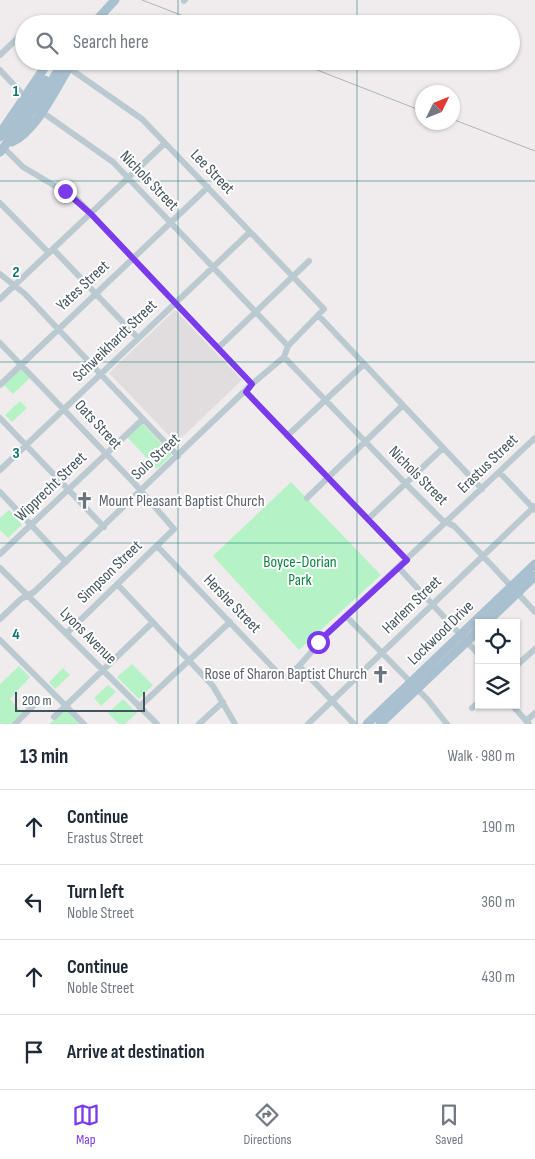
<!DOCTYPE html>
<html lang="en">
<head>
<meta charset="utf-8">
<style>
  :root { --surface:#fff; --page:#f2f2f3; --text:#1f2937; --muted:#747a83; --line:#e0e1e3; --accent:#7c3aed }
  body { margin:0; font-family:"Sofia Sans Condensed",sans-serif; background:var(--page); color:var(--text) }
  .controls { position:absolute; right:15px; bottom:15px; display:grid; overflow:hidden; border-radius:0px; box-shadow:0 1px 4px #0004 }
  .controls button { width:45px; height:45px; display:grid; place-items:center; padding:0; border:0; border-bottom:1px solid var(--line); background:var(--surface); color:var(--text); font:25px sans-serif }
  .compass { position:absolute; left:415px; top:85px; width:45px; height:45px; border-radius:50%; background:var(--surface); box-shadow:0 1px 4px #0004; rotate:47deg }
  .scale { position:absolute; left:15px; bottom:12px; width:130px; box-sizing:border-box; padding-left:5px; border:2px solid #43535c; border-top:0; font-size:14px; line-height:18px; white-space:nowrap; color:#43535c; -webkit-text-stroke:4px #fff; paint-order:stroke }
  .stop { position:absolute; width:15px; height:15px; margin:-11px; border:4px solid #7c3aed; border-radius:50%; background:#fff }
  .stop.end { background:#7c3aed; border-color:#fff; box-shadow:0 1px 5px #0008 }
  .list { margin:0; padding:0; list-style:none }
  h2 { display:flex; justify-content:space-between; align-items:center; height:65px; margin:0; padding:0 20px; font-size:21px }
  h2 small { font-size:16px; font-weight:400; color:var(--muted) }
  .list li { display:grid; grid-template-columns:32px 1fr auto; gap:15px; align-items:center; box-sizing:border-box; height:75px; padding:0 20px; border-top:1px solid var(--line) }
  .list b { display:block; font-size:19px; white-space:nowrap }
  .list p { margin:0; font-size:16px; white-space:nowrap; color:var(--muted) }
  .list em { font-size:16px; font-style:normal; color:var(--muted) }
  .icon { flex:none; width:28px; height:28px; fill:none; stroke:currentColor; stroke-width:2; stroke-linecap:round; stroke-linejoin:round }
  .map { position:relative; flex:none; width:535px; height:724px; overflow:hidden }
  .search { position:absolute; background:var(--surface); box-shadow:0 1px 4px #0004; left:15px; right:15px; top:15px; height:55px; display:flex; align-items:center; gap:12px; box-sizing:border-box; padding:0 18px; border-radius:28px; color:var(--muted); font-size:19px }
  .sheet { height:365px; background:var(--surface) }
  nav { display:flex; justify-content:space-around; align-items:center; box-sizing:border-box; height:70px; border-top:1px solid var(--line); background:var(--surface); font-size:14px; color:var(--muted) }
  nav a { display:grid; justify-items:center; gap:2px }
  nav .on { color:var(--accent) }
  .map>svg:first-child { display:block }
  .education { fill:#e1dddf }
  .green { fill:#b5f3c7 }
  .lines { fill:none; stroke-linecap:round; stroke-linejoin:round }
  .minor { stroke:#bbc9d1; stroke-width:6 }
  .major { stroke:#a9c0d0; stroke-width:9 }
  .rail { stroke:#aeb3b8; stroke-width:1 }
  .route { stroke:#7c3aed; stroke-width:6 }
  .grid { fill:none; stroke:#0f766e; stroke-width:1; stroke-opacity:0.55 }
  .labels { text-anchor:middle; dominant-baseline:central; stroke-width:4; stroke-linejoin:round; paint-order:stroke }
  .street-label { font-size:16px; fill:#43535c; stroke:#fff }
  .worship-label { font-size:16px; fill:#5b616d; stroke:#fff; text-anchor:start }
  .park-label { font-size:16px; fill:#0c853e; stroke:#fff }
  .grid-label { font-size:16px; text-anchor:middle; font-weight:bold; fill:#0f766e; stroke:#fff; stroke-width:4; stroke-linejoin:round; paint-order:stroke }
</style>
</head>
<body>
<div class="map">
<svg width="535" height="724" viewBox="0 0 535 724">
  <rect width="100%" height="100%" fill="#f0eced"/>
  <path class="education" d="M 175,310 L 242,380 L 176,443 L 109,373 Z"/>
  <path class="green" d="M 20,367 L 31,377 L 13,394 L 3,384 Z
    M 20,401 L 27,408 L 12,422 L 5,415 Z
    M 142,423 L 172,455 L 157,469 L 127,437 Z
    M 291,482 L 381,575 L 299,650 L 213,556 Z
    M 9,510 L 22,525 L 8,538 L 0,530 L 0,518 Z
    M 132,664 L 153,685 L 139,699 L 117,677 Z
    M 19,666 L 30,677 L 10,699 L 23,713 L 12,724 L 0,724 L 0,684 Z
    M 63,668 L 70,675 L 55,689 L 49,682 Z
    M 108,685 L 116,692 L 101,706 L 94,698 Z
    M 123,699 L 137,713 L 125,724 L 119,724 L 108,713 Z
    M 64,711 L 67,711 L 81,724 L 49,724 Z"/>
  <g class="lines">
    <path class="minor" d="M 184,1 L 185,0
      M 0,55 L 23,33
      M 0,70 L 26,98
      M 42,112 L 113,162 L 288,346
      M 4,148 L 23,167 L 77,199 L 252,384
      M 0,203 L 49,253
      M 53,249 L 138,338
      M 0,274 L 25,294 L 178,456
      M 0,299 L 165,143
      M 319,316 L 482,489
      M 0,343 L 135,484 L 174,529 L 66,634
      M 219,347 L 309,261
      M 284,357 L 406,484 L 442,520 L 454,526 L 483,556 L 535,612
      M 0,385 L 208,187
      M 246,392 L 407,560
      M 0,418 L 104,527
      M 287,436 L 364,364
      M 0,470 L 250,232
      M 500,473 L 535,510
      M 0,492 L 66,562
      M 307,498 L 403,405
      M 368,519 L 443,448
      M 157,546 L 279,674 L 286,677 L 299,666 L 328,633 L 535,438
      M 0,554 L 143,419
      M 0,568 L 157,724
      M 399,568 L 479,655
      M 117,584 L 213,686 L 235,724
      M 346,616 L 428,700 L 447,724
      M 0,619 L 21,599 L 34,592 L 252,384 L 284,357 L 288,346 L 324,309 L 142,119 L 69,68
      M 0,640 L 84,724
      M 299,666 L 354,724
      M 516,666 L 535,649
      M 512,705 L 529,724
      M 139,707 L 230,622
      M 472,708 L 479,702
      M 54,717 L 153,622
      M 526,721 L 535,713
      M 15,724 L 36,703
      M 199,724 L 223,702
      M 308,724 L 535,506"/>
    <path class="major" d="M 93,24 L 115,0
      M 3,129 L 49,61
      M 0,137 L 15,123 L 45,80
      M 12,142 C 38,130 57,85 73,61
      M 0,152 L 38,103 L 64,61
      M 486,623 L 535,576
      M 367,724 L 535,564
      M 380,724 L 479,630"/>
    <path class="rail" d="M 142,0 L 204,24
      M 294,61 L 422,111
      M 452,119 L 535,151"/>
  </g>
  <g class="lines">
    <path class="route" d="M 65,191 L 91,214 L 252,384 L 246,392 L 407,560 L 318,642"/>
  </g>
  <path class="grid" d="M 178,0 L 178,24M 357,0 L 357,24M 178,61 L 178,724M 357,61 L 357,724M 0,181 L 535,181M 0,362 L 535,362M 0,543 L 535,543"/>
  <defs>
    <symbol id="church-bare" viewBox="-9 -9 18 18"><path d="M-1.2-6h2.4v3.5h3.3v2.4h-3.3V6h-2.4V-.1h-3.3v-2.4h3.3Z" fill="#6b7280" stroke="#fff" stroke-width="2.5" paint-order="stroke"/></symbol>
  </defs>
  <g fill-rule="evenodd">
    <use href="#church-bare" x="72" y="488" width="25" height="25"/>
    <use href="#church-bare" x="368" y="662" width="25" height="25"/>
  </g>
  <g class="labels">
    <g class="street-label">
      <text transform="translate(212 172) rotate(46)">Lee Street</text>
      <text transform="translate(149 181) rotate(46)">Nichols Street</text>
      <text transform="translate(83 286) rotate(-43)">Yates Street</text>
      <text transform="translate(115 341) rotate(-44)">Schweikhardt Street</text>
      <text transform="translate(98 425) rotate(47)">Oats Street</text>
      <text transform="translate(156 457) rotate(-43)">Solo Street</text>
      <text transform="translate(488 464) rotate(-44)">Erastus Street</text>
      <text transform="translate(418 476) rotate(45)">Nichols Street</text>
      <text transform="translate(51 487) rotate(-44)">Wipprecht Street</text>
      <text transform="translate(110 572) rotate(-44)">Simpson Street</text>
      <text transform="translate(232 604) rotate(46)">Hershe Street</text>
      <text transform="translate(412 605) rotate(-44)">Harlem Street</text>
      <text transform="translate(441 633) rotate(-44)">Lockwood Drive</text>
      <text transform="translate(88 636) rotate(45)">Lyons Avenue</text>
    </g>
    <g class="worship-label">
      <text x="99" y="501">Mount Pleasant Baptist Church</text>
      <text x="367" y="674" text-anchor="end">Rose of Sharon Baptist Church</text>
    </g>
    <g class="park-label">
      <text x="300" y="562">Boyce-Dorian<tspan x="300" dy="18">Park</tspan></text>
    </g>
  </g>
  <g class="grid-label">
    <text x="16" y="96">1</text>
    <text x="16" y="277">2</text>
    <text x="16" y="458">3</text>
    <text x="16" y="639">4</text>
  </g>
</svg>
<div class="controls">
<button><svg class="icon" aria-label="locate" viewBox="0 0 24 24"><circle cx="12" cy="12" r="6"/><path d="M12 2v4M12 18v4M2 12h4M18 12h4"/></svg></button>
<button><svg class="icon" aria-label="layers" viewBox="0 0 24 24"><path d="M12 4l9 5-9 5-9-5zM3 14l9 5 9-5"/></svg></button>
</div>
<svg class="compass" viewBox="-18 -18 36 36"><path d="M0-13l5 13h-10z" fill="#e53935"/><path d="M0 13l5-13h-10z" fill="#747a83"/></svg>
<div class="scale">200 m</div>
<div class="stop" style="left:318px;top:642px"></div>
<div class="stop end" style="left:65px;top:191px"></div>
<div class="search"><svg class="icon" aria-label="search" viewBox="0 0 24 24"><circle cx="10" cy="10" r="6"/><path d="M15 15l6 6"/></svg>Search here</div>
</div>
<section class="sheet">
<h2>13 min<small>Walk · 980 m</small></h2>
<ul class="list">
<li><svg class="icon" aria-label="ahead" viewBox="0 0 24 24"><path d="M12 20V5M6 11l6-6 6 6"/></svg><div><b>Continue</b><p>Erastus Street</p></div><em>190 m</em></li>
<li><svg class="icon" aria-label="left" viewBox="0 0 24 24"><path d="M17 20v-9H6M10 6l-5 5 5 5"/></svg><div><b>Turn left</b><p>Noble Street</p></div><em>360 m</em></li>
<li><svg class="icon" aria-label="ahead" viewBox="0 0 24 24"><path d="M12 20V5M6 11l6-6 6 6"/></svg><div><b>Continue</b><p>Noble Street</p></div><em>430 m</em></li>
<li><svg class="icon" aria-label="arrive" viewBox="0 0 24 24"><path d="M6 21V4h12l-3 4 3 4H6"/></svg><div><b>Arrive at destination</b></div></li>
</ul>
</section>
<nav>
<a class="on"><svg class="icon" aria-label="map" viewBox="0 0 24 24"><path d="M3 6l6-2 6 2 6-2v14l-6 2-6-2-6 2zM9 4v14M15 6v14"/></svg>Map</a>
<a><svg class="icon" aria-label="directions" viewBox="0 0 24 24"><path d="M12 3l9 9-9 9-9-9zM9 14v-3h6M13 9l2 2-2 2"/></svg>Directions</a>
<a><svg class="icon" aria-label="saved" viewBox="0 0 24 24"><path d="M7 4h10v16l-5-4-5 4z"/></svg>Saved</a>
</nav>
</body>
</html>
